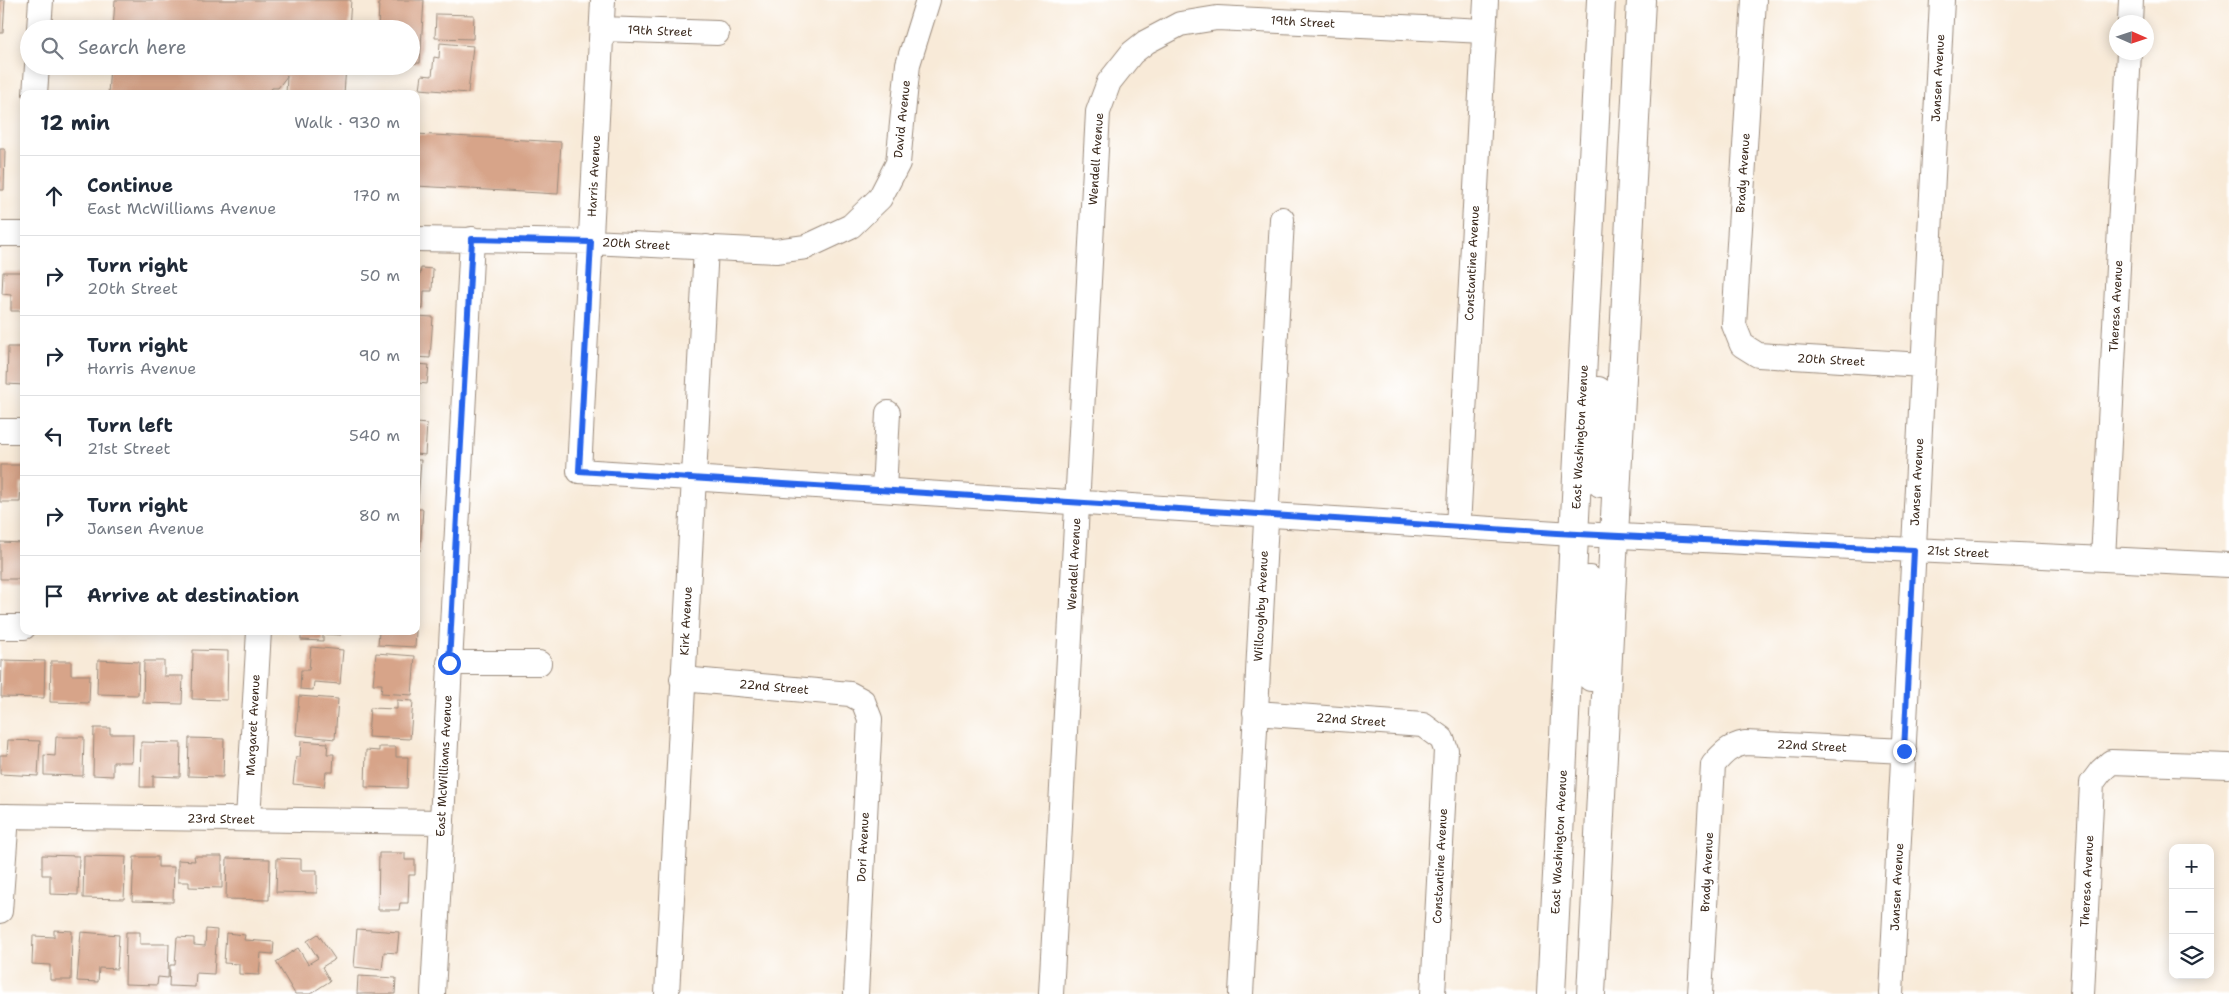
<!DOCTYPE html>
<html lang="en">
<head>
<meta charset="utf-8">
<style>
  :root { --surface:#fff; --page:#f2f2f3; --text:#1f2937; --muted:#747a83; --line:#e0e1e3 }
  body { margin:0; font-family:"Shantell Sans",sans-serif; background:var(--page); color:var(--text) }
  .controls { position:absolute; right:15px; bottom:15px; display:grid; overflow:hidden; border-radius:10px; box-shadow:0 2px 12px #0003 }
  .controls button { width:45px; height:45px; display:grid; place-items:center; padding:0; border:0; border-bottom:1px solid var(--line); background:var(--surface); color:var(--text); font:25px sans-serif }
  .compass { position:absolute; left:2109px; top:15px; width:45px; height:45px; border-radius:50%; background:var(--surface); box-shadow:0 2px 12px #0003; rotate:93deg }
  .stop { position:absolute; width:15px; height:15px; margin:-11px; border:4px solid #2563eb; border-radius:50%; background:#fff }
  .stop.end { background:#2563eb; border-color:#fff; box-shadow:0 1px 5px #0008 }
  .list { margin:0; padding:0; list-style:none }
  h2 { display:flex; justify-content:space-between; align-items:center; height:65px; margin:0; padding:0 20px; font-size:21px }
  h2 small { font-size:16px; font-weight:400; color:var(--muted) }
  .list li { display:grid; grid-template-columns:32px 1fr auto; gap:15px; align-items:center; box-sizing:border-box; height:80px; padding:0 20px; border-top:1px solid var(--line) }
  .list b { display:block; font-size:19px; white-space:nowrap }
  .list p { margin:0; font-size:16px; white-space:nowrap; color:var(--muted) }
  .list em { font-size:16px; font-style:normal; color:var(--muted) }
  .icon { flex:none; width:28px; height:28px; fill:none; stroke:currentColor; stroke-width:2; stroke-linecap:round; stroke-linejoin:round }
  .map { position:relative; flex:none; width:2229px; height:994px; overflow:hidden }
  .search { position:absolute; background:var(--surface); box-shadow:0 2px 12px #0003; left:20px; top:20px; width:400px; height:55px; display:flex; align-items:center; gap:12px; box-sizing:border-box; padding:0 18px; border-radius:28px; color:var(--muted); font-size:19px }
  .panel { position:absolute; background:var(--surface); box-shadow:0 2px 12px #0003; left:20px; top:90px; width:400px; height:545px; border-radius:10px }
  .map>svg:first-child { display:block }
  .building { fill:#d7a489 }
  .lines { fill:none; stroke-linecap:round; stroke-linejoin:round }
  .minor-casing { stroke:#9a8a7b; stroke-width:26 }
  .major-casing { stroke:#9a8a7b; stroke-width:30 }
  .minor { stroke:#fff; stroke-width:24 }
  .major { stroke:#fff; stroke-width:28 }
  .route { stroke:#2563eb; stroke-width:6 }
  .labels { text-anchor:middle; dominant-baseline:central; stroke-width:4; stroke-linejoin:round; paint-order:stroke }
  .street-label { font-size:12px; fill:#3b2a1e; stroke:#fff }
</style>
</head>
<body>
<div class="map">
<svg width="2229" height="994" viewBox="0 0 2229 994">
  <rect width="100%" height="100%" fill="#fff"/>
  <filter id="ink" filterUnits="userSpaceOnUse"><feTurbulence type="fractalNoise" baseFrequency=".02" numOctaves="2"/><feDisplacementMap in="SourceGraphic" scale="10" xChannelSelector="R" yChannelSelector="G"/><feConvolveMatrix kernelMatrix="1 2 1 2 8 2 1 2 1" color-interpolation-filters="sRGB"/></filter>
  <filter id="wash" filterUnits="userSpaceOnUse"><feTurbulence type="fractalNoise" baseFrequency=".0096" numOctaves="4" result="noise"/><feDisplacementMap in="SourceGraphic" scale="20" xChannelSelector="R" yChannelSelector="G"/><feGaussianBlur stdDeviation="1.12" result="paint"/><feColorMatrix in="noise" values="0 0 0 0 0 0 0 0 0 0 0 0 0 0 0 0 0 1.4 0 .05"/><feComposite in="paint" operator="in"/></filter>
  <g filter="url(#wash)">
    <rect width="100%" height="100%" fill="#f8ead8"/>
    <g id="blocks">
      <path class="building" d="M 0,0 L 5,0 L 3,33 L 0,33 Z
        M 115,0 L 351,0 L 349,29 L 113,29 Z
        M 379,0 L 424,0 L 420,63 L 411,63 L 411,29 L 378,29 Z
        M 436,14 L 474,15 L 473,39 L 435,38 Z
        M 440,43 L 473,46 L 468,93 L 420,89 L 422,75 L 432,76 L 434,57 L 439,58 Z
        M 110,66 L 346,66 L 344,94 L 286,94 L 287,76 L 278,88 L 272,88 L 268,94 L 108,94 Z
        M 416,134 L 561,142 L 558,194 L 416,186 Z
        M 0,149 L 5,149 L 4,190 L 0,190 Z
        M 421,268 L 433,269 L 432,291 L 424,291 L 423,309 L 416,309 L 416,275 L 420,275 Z
        M 3,272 L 23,272 L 24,311 L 11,311 L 11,295 L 2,294 Z
        M 416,316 L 433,317 L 430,358 L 416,357 Z
        M 8,347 L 24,347 L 24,385 L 7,384 Z
        M 416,364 L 429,365 L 427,384 L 419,383 L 418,404 Z
        M 416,423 L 427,424 L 425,455 L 416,454 Z
        M 416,460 L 421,460 L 418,503 L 416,503 Z
        M 0,465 L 24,465 L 24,484 L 21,484 L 20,502 L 0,502 Z
        M 416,509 L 423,509 L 420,551 L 416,550 Z
        M 0,542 L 22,543 L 21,579 L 0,579 Z
        M 301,631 L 341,631 L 341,635 L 323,634 L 323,641 L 301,640 Z
        M 379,631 L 416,631 L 415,647 L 378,645 Z
        M 311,647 L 343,650 L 340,684 L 314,682 L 313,690 L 300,689 L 301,670 L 309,670 Z
        M 193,650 L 228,651 L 227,700 L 192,699 Z
        M 376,653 L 415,656 L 412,695 L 381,693 L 382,684 L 373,684 Z
        M 2,660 L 45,661 L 44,698 L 1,697 Z
        M 98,660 L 139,662 L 138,695 L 97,694 Z
        M 51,661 L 71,661 L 71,675 L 90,675 L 89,703 L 50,702 Z
        M 144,661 L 164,661 L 164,676 L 183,676 L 182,704 L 143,703 Z
        M 299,696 L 338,699 L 335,739 L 296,735 Z
        M 397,700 L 413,701 L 410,739 L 368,737 L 370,708 L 397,709 Z
        M 94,728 L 110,728 L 110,734 L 133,734 L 132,762 L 113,762 L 113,776 L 93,775 Z
        M 56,737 L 84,737 L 83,776 L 44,775 L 44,755 L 55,756 Z
        M 189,738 L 224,739 L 223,777 L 188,776 Z
        M 8,740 L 40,741 L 38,776 L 0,774 L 0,755 L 7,755 Z
        M 301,741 L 328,743 L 327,754 L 334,754 L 333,772 L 326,772 L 324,787 L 293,784 L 296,757 L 300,757 Z
        M 141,742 L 181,743 L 180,777 L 153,776 L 153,787 L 140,787 Z
        M 379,747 L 396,747 L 396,757 L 408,757 L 407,788 L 365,787 L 366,750 L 379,751 Z
        M 379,853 L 405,853 L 405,860 L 415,860 L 415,875 L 409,875 L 408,903 L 400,903 L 399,910 L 378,910 Z
        M 42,855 L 79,856 L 78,895 L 50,894 L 50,875 L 42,875 Z
        M 84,856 L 126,857 L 124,899 L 83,898 Z
        M 194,856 L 222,856 L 222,888 L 189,887 L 189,882 L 178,882 L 178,860 L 195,861 Z
        M 134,857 L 158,857 L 158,867 L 174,867 L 173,902 L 132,901 Z
        M 227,858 L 270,859 L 269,900 L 226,899 Z
        M 277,858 L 301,859 L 301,870 L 317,870 L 317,893 L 276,892 Z
        M 206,929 L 217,930 L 214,974 L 196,973 L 195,987 L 169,986 L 170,965 L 175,965 L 177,937 L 194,938 L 194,945 L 205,946 Z
        M 357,929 L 399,932 L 397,953 L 384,952 L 382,970 L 354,967 Z
        M 54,930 L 72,931 L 71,980 L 50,980 L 50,965 L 32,964 L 33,936 L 54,937 Z
        M 81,932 L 119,935 L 117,969 L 99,968 L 98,982 L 77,981 Z
        M 126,932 L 140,932 L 140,944 L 169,944 L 168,978 L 158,977 L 157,985 L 125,984 Z
        M 226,933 L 245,935 L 244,940 L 274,942 L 273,954 L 261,953 L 259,975 L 239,974 L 239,964 L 224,963 Z
        M 318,934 L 335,959 L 322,967 L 330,981 L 310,994 L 295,994 L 276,962 L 298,948 L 308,964 L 318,958 L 307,941 Z
        M 358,976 L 396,978 L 395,994 L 357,994 Z"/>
    </g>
  </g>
  <g filter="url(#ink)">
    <use href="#blocks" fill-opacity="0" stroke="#9a8a7b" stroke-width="1"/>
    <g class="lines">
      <defs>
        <path id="minor" d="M 603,0 L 579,471 L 1557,533 L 2229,565
          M 1754,0 L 1734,325 L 1742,345 L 1758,355 L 1923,365
          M 2130,22 L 2131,0
          M 39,29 L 41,0
          M 602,29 L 717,33
          M 35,94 L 37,66
          M 0,234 L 24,234
          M 416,239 L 591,242 L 776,251 L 806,247 L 851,226 L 880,198 L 898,163 L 908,64 L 928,0
          M 0,431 L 24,431
          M 884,490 L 888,413
          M 1458,527 L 1486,0
          M 2103,559 L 2129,52
          M 0,627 L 24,627
          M 449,663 L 539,663
          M 682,679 L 850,694 L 863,701 L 870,719 L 856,994
          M 1255,713 L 1423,725 L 1442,739 L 1446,750 L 1433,994
          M 0,816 L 442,822
          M 248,819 L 259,631
          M 0,911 L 7,816
          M 433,994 L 472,239
          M 667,994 L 706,247
          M 1051,994 L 1098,112 L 1109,82 L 1132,53 L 1146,42 L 1180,24 L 1217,18 L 1484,31
          M 1241,994 L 1282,219
          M 1700,994 L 1713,765 C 1723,753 1730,746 1745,743 L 1904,751
          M 1891,994 L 1942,0
          M 2082,994 L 2092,783 L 2101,771 L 2111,762 L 2229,766"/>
        <path id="major" d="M 1598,391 L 1601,483
          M 1589,580 L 1591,677
          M 1551,994 L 1601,0
          M 1591,994 L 1641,0"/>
      </defs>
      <use href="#minor" class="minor-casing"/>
      <use href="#major" class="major-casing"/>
      <use href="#minor" class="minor"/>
      <use href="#major" class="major"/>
    </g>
  </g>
  <g class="lines" filter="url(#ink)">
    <path class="route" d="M 449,663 L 472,239 L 591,242 L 579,471 L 1557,533 L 1914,550 L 1904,751"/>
  </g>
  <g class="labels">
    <g class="street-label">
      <text transform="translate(1303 22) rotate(3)">19th Street</text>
      <text transform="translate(660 31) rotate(2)">19th Street</text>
      <text transform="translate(1938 78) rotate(-87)">Jansen Avenue</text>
      <text transform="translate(902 119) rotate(-84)">David Avenue</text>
      <text transform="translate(1096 159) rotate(-86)">Wendell Avenue</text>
      <text transform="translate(1743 173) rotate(-86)">Brady Avenue</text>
      <text transform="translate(594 176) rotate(-87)">Harris Avenue</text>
      <text transform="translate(636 244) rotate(3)">20th Street</text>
      <text transform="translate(1472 263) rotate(-87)">Constantine Avenue</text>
      <text transform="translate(2116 306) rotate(-87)">Theresa Avenue</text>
      <text transform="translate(1831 360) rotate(3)">20th Street</text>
      <text transform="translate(1580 437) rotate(-87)">East Washington Avenue</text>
      <text transform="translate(1917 482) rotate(-87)">Jansen Avenue</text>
      <text transform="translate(1958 552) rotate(3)">21st Street</text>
      <text transform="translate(1074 564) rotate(-87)">Wendell Avenue</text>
      <text transform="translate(1261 606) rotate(-87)">Willoughby Avenue</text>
      <text transform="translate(686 621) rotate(-87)">Kirk Avenue</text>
      <text transform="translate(774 687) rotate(5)">22nd Street</text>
      <text transform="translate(1351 720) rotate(4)">22nd Street</text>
      <text transform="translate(253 725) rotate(-87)">Margaret Avenue</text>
      <text transform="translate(1812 746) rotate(3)">22nd Street</text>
      <text transform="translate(444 766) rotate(-87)">East McWilliams Avenue</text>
      <text transform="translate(221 819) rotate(1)">23rd Street</text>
      <text transform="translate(1559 842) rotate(-87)">East Washington Avenue</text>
      <text transform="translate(863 847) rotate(-87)">Dori Avenue</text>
      <text transform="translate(1440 866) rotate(-87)">Constantine Avenue</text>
      <text transform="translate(1707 872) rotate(-87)">Brady Avenue</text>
      <text transform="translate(2087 881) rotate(-87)">Theresa Avenue</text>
      <text transform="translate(1897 887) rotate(-87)">Jansen Avenue</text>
    </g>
  </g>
</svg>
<div class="controls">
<button>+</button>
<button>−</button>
<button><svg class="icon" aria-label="layers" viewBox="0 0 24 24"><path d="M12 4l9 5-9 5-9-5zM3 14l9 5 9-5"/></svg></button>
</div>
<svg class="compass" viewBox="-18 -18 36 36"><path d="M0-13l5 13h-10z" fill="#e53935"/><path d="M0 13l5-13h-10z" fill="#747a83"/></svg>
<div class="stop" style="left:449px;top:663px"></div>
<div class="stop end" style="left:1904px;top:751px"></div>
<div class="search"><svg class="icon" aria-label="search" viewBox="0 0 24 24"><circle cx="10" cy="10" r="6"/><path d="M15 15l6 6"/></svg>Search here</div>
<section class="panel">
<h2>12 min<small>Walk · 930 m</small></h2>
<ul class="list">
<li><svg class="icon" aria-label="ahead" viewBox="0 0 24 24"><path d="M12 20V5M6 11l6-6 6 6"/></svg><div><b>Continue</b><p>East McWilliams Avenue</p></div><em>170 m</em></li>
<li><svg class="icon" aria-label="right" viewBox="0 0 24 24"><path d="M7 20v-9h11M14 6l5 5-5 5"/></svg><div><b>Turn right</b><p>20th Street</p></div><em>50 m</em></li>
<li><svg class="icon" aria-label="right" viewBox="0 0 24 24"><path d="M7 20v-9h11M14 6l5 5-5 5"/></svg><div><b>Turn right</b><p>Harris Avenue</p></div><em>90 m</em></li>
<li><svg class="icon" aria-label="left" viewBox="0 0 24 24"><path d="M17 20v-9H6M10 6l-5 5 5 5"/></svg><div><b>Turn left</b><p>21st Street</p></div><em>540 m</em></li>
<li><svg class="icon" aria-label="right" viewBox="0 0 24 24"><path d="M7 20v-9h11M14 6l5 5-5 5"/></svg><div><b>Turn right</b><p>Jansen Avenue</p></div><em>80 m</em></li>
<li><svg class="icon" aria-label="arrive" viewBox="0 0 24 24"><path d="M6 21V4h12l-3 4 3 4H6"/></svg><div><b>Arrive at destination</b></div></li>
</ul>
</section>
</div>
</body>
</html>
